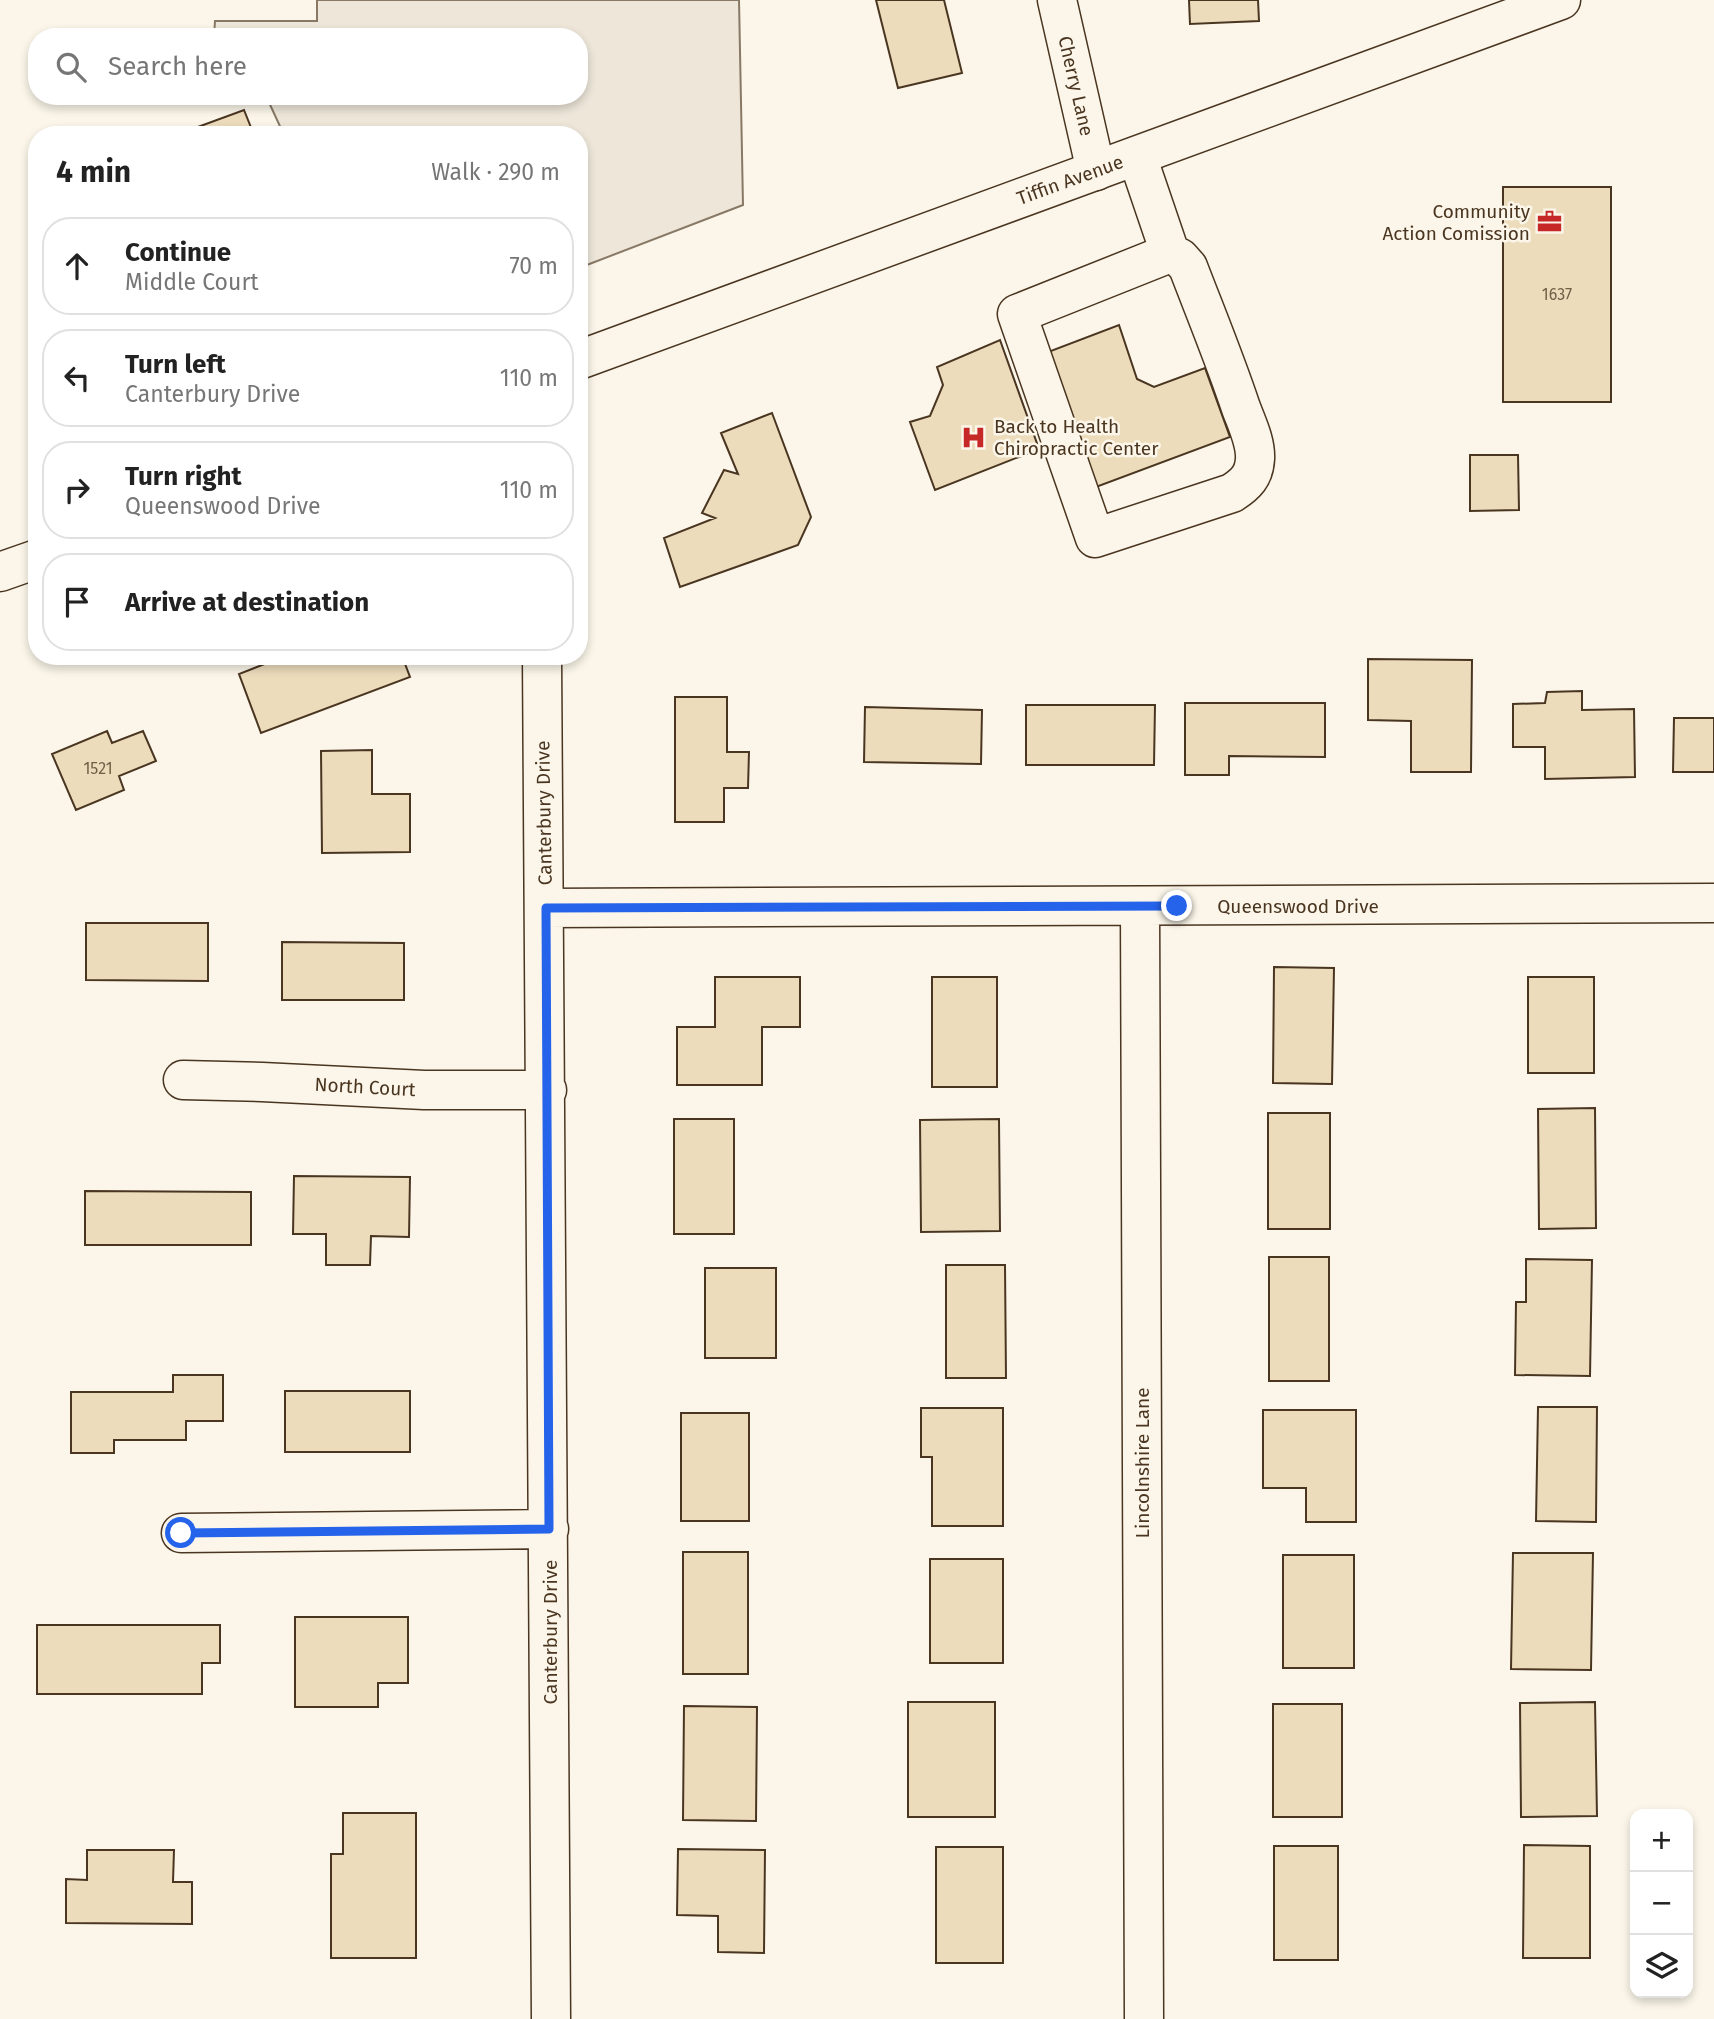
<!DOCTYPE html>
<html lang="en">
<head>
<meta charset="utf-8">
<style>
  :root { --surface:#fff; --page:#f2f2f2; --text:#222; --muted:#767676; --line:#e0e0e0 }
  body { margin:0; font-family:"Fira Sans",sans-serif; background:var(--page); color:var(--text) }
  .controls { position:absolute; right:21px; bottom:21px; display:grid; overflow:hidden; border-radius:14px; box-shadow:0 4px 10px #0003 }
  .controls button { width:63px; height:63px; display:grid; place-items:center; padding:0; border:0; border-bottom:2px solid var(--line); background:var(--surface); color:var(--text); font:35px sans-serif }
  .stop { position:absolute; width:21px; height:21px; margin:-16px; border:5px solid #2563eb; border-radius:50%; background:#fff }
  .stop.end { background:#2563eb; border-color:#fff; box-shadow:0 2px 7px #0008 }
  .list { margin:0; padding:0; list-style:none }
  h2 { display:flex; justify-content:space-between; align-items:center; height:91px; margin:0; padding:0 28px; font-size:30px }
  h2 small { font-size:23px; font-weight:400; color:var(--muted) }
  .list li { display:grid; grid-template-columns:46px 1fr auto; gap:21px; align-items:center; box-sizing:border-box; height:98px; margin:0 14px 14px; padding:0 14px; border:2px solid var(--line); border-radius:28px }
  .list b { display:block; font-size:26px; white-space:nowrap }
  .list p { margin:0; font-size:23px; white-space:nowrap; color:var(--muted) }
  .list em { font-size:23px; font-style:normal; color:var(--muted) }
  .icon { flex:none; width:38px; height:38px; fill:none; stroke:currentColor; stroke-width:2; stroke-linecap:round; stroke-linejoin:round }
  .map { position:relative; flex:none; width:1714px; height:2019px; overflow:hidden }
  .search { position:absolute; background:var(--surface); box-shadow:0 4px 10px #0003; left:28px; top:28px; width:560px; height:77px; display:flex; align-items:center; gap:18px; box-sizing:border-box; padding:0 24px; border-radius:28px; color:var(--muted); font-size:26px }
  .panel { position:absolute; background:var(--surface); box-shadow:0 4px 10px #0003; left:28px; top:126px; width:560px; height:539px; border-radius:28px }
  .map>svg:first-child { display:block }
  .green { fill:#ede6d9; stroke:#887966; stroke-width:2 }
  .building { fill:#ecdcbc; stroke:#4a3520; stroke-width:2 }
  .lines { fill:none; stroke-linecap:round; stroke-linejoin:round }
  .minor-casing { stroke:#4a3520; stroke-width:41 }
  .highway-casing { stroke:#4a3520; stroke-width:41 }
  .minor { stroke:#fbf6e9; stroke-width:38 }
  .highway { stroke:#fbf6e9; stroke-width:38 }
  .route { stroke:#2563eb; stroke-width:9 }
  .labels { text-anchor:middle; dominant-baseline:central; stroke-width:5; stroke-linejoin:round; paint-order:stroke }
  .number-label { font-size:16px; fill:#725f47 }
  .street-label { font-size:19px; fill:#4a3520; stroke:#fbf6e9 }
  .poi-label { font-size:19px; fill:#4a3520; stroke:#fbf6e9; text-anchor:end }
</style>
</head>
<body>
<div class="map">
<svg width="1714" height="2019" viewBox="0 0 1714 2019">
  <rect width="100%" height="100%" fill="#fbf6e9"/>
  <path class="green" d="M 317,0 L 739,0 L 743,205 L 579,268 L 579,135 L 284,135 L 266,96 L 579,96 L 579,37 L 214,37 L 215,21 L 317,21 Z"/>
  <path class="building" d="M 876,0 L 944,0 L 962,73 L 898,88 Z
    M 1189,0 L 1258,0 L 1259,21 L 1190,24 Z
    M 244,110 L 254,135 L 176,135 Z
    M 1503,187 L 1611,187 L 1611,402 L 1503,402 Z
    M 1119,325 L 1137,379 L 1154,387 L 1205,368 L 1230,437 L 1096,487 L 1048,352 Z
    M 1000,340 L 1039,449 L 935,490 L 910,422 L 930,416 L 943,385 L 937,367 Z
    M 772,413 L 811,517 L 798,545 L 680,587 L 664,538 L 715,518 L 702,513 L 724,470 L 738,474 L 721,433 Z
    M 1470,455 L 1518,455 L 1519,510 L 1470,511 Z
    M 285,656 L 402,656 L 410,677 L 261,733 L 239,674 Z
    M 1368,659 L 1472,660 L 1471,772 L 1411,772 L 1411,721 L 1368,720 Z
    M 1582,691 L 1582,710 L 1634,709 L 1635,777 L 1545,779 L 1545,747 L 1513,747 L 1513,704 L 1545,703 L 1547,692 Z
    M 675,697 L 727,697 L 727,752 L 749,752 L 748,788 L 724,788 L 724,822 L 675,822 Z
    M 1185,703 L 1325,703 L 1325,757 L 1229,756 L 1229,775 L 1185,775 Z
    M 1026,705 L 1155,705 L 1154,765 L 1026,765 Z
    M 865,707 L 982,710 L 981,764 L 864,762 Z
    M 1674,718 L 1714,718 L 1714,772 L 1673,772 Z
    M 107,731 L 112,743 L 143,731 L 156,761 L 119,776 L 124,790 L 76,810 L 52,754 Z
    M 372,750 L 372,794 L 410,794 L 410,852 L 322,853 L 321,751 Z
    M 86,923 L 208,923 L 208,981 L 86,980 Z
    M 282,942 L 404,943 L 404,1000 L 282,1000 Z
    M 1274,967 L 1334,968 L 1332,1084 L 1273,1083 Z
    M 715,977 L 800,977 L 800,1027 L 762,1027 L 762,1085 L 677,1085 L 677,1027 L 715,1027 Z
    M 932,977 L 997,977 L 997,1087 L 932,1087 Z
    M 1528,977 L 1594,977 L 1594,1073 L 1528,1073 Z
    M 1595,1108 L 1596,1228 L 1539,1229 L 1538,1109 Z
    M 1268,1113 L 1330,1113 L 1330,1229 L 1268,1229 Z
    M 674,1119 L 734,1119 L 734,1234 L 674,1234 Z
    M 999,1119 L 1000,1231 L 921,1232 L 920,1120 Z
    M 294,1176 L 410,1177 L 409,1237 L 371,1236 L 370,1265 L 326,1265 L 326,1234 L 293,1234 Z
    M 85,1191 L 251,1192 L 251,1245 L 85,1245 Z
    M 1269,1257 L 1329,1257 L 1329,1381 L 1269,1381 Z
    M 1526,1259 L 1592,1260 L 1590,1376 L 1515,1375 L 1516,1302 L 1526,1302 Z
    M 946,1265 L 1005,1265 L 1006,1378 L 946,1378 Z
    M 705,1268 L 776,1268 L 776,1358 L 705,1358 Z
    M 173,1375 L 223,1375 L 223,1421 L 186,1421 L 186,1440 L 114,1440 L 114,1453 L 71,1453 L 71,1392 L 173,1392 Z
    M 285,1391 L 410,1391 L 410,1452 L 285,1452 Z
    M 1538,1407 L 1597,1407 L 1596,1522 L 1536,1521 Z
    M 921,1408 L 1003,1408 L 1003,1526 L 932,1526 L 932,1457 L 921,1457 Z
    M 1263,1410 L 1356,1410 L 1356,1522 L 1306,1522 L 1306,1488 L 1263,1488 Z
    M 681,1413 L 749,1413 L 749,1521 L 681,1521 Z
    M 683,1552 L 748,1552 L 748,1674 L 683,1674 Z
    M 1513,1553 L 1593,1553 L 1591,1670 L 1511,1669 Z
    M 1283,1555 L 1354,1555 L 1354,1668 L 1283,1668 Z
    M 930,1559 L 1003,1559 L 1003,1663 L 930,1663 Z
    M 295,1617 L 408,1617 L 408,1683 L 378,1683 L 378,1707 L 295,1707 Z
    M 37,1625 L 220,1625 L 220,1663 L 202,1663 L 202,1694 L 37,1694 Z
    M 908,1702 L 995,1702 L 995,1817 L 908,1817 Z
    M 1595,1702 L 1597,1816 L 1521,1817 L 1520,1703 Z
    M 1273,1704 L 1342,1704 L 1342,1817 L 1273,1817 Z
    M 684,1706 L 757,1707 L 756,1821 L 683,1820 Z
    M 343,1813 L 416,1813 L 416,1958 L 331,1958 L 331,1854 L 343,1854 Z
    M 1524,1845 L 1590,1846 L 1590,1958 L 1523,1958 Z
    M 1274,1846 L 1338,1846 L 1338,1960 L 1274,1960 Z
    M 936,1847 L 1003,1847 L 1003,1963 L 936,1963 Z
    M 678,1849 L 765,1850 L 764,1953 L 718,1952 L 718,1916 L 677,1915 Z
    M 87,1850 L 174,1850 L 173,1882 L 192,1882 L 192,1924 L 66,1923 L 66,1879 L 87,1880 Z"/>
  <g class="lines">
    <defs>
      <path id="minor" d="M 1057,0 L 1096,171
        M 1137,156 L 1170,253 L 1017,314 L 1095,538 L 1232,493 C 1246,484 1254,476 1255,459 C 1256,442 1247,424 1241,408 C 1225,360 1206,314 1188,267 L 1180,258 L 1170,253
        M 542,656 L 551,2019
        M 1140,907 L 1144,2019
        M 546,908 L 1714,903
        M 183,1080 L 262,1082 L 424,1090 L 547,1090
        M 181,1533 L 549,1529"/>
      <path id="highway" d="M 579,360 L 1561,0
        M 0,572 L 37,559"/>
    </defs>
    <use href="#minor" class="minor-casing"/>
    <use href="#highway" class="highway-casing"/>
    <use href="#minor" class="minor"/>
    <use href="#highway" class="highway"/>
  </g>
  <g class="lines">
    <path class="route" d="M 181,1533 L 549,1529 L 546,908 L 1177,906"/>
  </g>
  <defs>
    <symbol id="office-bare" viewBox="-9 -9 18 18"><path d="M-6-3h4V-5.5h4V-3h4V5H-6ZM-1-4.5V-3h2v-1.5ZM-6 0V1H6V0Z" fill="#c62828" stroke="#fbf6e9" stroke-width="2.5" paint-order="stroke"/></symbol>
    <symbol id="hospital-bare" viewBox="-9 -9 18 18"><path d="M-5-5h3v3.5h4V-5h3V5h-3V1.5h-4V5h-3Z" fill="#c62828" stroke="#fbf6e9" stroke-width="2.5" paint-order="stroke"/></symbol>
  </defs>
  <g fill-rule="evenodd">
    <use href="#office-bare" x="1532" y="204" width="35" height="35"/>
    <use href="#hospital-bare" x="956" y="420" width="35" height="35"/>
  </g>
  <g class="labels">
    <g class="number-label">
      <text x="1557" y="294">1637</text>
      <text x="98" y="768">1521</text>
    </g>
    <g class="street-label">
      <text transform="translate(1076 86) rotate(77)">Cherry Lane</text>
      <text transform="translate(1070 180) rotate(-20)">Tiffin Avenue</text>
      <text transform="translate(544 813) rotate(-91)">Canterbury Drive</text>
      <text x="1298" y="906">Queenswood Drive</text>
      <text transform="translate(365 1087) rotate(3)">North Court</text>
      <text transform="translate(1142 1463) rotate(-90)">Lincolnshire Lane</text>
      <text transform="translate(550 1632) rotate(-90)">Canterbury Drive</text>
    </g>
    <g class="poi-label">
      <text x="1530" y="211">Community<tspan x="1530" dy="22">Action Comission</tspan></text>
      <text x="994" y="426" text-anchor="start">Back to Health<tspan x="994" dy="22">Chiropractic Center</tspan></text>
    </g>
  </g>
</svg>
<div class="controls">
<button>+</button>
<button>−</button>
<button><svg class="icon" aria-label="layers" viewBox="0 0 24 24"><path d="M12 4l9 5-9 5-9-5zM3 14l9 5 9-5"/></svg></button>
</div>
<div class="stop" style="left:181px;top:1533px"></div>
<div class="stop end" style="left:1177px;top:906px"></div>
<div class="search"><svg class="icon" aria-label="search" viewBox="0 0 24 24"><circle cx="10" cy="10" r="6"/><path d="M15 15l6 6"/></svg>Search here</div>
<section class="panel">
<h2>4 min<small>Walk · 290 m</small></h2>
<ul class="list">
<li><svg class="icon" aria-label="ahead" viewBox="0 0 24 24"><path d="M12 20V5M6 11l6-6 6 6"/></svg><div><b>Continue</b><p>Middle Court</p></div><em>70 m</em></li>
<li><svg class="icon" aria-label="left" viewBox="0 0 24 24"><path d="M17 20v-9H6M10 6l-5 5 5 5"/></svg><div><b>Turn left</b><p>Canterbury Drive</p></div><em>110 m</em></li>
<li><svg class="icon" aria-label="right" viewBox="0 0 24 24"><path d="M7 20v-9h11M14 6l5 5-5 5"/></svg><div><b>Turn right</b><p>Queenswood Drive</p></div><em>110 m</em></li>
<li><svg class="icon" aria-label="arrive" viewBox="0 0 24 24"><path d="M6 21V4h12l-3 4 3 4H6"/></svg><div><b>Arrive at destination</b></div></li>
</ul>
</section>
</div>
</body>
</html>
